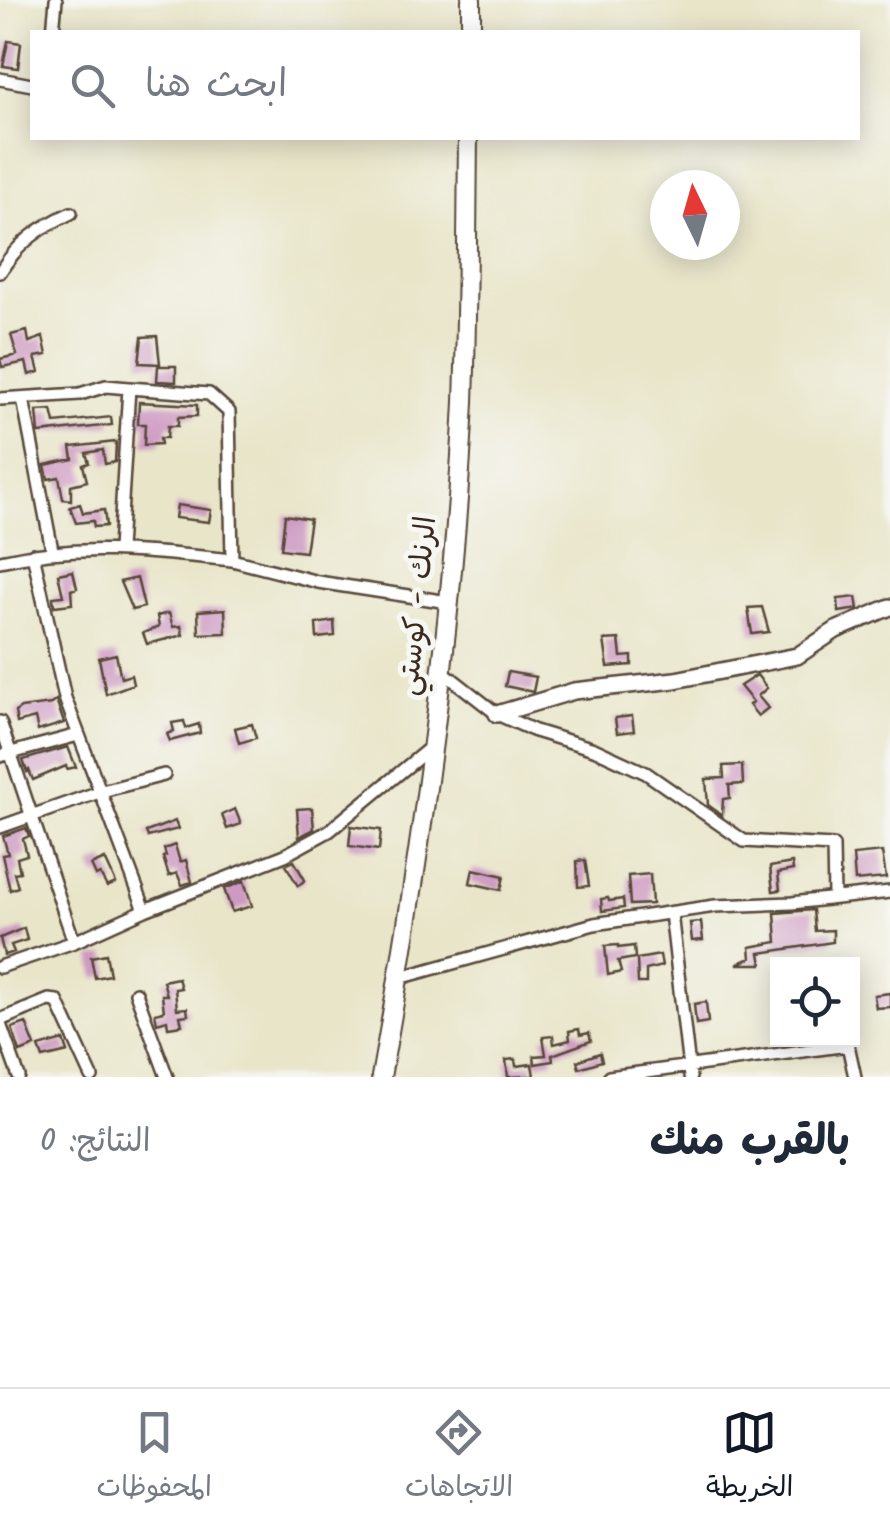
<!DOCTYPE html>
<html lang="ar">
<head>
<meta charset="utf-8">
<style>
  :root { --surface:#fff; --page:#f6f6f7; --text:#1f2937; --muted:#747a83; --line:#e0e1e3; --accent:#111827 }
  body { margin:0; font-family:Kalam,"Playpen Sans Arabic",sans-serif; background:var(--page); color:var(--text); direction:rtl }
  .controls { position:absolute; right:30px; bottom:30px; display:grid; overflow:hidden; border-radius:0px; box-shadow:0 5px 25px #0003 }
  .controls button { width:90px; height:90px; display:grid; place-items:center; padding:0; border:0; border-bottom:2px solid var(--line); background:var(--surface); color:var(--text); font:50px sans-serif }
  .compass { position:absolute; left:650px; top:170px; width:90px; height:90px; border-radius:50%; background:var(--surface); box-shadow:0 5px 25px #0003; rotate:355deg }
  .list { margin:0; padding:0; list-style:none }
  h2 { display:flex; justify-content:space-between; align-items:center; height:130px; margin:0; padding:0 40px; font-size:42px }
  h2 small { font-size:32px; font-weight:400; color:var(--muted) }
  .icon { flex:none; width:55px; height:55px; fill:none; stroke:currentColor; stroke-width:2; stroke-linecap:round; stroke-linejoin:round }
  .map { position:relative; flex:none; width:890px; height:1077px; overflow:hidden; direction:ltr }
  .search { position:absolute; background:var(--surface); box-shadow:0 5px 25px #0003; left:30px; right:30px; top:30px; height:110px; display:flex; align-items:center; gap:25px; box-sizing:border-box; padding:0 35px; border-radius:0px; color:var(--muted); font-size:38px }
  .sheet { height:310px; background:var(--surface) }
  nav { display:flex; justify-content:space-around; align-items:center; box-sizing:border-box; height:140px; border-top:2px solid var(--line); background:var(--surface); font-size:28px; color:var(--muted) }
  nav a { display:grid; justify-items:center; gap:5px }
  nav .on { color:var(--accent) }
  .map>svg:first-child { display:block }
  .building { fill:#ce99c2 }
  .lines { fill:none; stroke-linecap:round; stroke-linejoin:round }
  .street-casing { stroke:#554638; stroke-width:16 }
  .secondary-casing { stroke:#554638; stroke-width:20 }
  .primary-casing { stroke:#554638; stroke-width:22 }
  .street { stroke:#fff; stroke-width:11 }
  .secondary { stroke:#fff; stroke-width:15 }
  .primary { stroke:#fff; stroke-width:18 }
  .labels { text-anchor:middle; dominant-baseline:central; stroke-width:10; stroke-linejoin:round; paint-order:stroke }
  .street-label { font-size:30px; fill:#3b2a1e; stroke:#f6f6f2 }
</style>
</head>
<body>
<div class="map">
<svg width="890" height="1077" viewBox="0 0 890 1077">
  <rect width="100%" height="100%" fill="#f6f6f2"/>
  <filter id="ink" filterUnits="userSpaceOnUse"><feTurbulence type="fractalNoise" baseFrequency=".01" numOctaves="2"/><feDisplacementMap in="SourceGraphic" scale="20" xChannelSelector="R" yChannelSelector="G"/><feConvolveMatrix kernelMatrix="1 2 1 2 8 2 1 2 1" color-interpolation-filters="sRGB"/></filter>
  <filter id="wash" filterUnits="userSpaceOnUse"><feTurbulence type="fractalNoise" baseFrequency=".0048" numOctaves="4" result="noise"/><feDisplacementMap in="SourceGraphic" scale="40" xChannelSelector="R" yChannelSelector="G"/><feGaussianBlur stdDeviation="2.25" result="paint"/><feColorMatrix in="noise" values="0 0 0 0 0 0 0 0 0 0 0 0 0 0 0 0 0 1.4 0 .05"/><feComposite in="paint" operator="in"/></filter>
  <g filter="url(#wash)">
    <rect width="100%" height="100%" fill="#e9e5c9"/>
    <g id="blocks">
      <path class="building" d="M 8,41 L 21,43 L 18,68 L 3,66 Z
        M 27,331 L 29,342 L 43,337 L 47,355 L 35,357 L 39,372 L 29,375 L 26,362 L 2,367 L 0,359 L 17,355 L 11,335 Z
        M 157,336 L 160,364 L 139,363 L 142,337 Z
        M 158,366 L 176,366 L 176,382 L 157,381 Z
        M 139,402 L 197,405 L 197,416 L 178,417 L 178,426 L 168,426 L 167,438 L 160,438 L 161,444 L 144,445 L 145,424 L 138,424 Z
        M 52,410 L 55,423 L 111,417 L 112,425 L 39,433 L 37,411 Z
        M 116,442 L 115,462 L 105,464 L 103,450 L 86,453 L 89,463 L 83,465 L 87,481 L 71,485 L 71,500 L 63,499 L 59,477 L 48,479 L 45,465 L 73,459 L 71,447 Z
        M 80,504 L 83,513 L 104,510 L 106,526 L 94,527 L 93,521 L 76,523 L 70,507 Z
        M 177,505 L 211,510 L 209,522 L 175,518 Z
        M 285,515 L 310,519 L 305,552 L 281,549 Z
        M 73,571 L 77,588 L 71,590 L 72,604 L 54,606 L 53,597 L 63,596 L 58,574 Z
        M 137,578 L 144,607 L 132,610 L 120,582 Z
        M 856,597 L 858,609 L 839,612 L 838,599 Z
        M 762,607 L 769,632 L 752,634 L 748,608 Z
        M 225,609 L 226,633 L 199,634 L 198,611 Z
        M 169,613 L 173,627 L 181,626 L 183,635 L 147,644 L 143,633 L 159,627 L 157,616 Z
        M 334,621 L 335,636 L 317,638 L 316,624 Z
        M 619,639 L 621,657 L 632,656 L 632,665 L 608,667 L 604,640 Z
        M 116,654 L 121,678 L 131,675 L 133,684 L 106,694 L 99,658 Z
        M 508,672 L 536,677 L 533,692 L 505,686 Z
        M 757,675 L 767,688 L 758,696 L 768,708 L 758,716 L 749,705 L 753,702 L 740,686 Z
        M 56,700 L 64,723 L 38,731 L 35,718 L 17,723 L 15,712 L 21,708 L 51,704 Z
        M 632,716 L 634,731 L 617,733 L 615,718 Z
        M 184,721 L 186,728 L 199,724 L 200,733 L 170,741 L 167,734 L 174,731 L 172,723 Z
        M 252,724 L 256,738 L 239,743 L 235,728 Z
        M 68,747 L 76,767 L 67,769 L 66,766 L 33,780 L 29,770 L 27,772 L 23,760 Z
        M 742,765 L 743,784 L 729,785 L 730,798 L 723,799 L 722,815 L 708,805 L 706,779 L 724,778 L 723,766 Z
        M 312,808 L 314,829 L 299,837 L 297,809 Z
        M 235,809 L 241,824 L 227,829 L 222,815 Z
        M 175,821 L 178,829 L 148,837 L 146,832 Z
        M 351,826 L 381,830 L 379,850 L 349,846 Z
        M 26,828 L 29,836 L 23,839 L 27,855 L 17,858 L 20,872 L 14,873 L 18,887 L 10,890 L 2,855 L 8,854 L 3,836 Z
        M 175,845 L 180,862 L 186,860 L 192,882 L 182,885 L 177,873 L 169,876 L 163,857 L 166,856 L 164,849 Z
        M 882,852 L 886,878 L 855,881 L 853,855 Z
        M 105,859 L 116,883 L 107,887 L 100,874 L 96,876 L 91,865 Z
        M 585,860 L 589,886 L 578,887 L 577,861 Z
        M 294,861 L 305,880 L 298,886 L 286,865 Z
        M 792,863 L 793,870 L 778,873 L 780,890 L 773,891 L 770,867 Z
        M 473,869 L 504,876 L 501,890 L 470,883 Z
        M 650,874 L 652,904 L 630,905 L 628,876 Z
        M 244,881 L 252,906 L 232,912 L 224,889 Z
        M 608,898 L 609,901 L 623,899 L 624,908 L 602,911 L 601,899 Z
        M 813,910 L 815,931 L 833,930 L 833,942 L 760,953 L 762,964 L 737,964 L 751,958 L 750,947 L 777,942 L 775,913 Z
        M 701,922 L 703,940 L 692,941 L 690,923 Z
        M 24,928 L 27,940 L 11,945 L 14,952 L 4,955 L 0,938 Z
        M 618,945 L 618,948 L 634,946 L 635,958 L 618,961 L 621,972 L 608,975 L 605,946 Z
        M 106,954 L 110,975 L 95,978 L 91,957 Z
        M 660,955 L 662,966 L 646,970 L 646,983 L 638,983 L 637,959 Z
        M 178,978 L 181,988 L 175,989 L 177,1009 L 187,1008 L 188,1015 L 180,1016 L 182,1025 L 168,1027 L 167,1020 L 157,1023 L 155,1013 L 164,1011 L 162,995 L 167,995 L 163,981 Z
        M 890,993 L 890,1007 L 876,1008 L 874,995 Z
        M 706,1002 L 708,1022 L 696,1024 L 694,1004 Z
        M 26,1023 L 35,1046 L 20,1052 L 12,1028 Z
        M 579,1029 L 580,1035 L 589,1033 L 591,1041 L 552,1055 L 553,1061 L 535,1064 L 534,1056 L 546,1055 L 543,1037 L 553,1036 L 554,1044 L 570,1040 L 569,1031 Z
        M 64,1040 L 68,1052 L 43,1058 L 39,1047 Z
        M 600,1053 L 602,1061 L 579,1068 L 577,1061 Z
        M 515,1059 L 516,1066 L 532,1064 L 534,1076 L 508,1077 L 506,1060 Z"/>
    </g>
  </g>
  <g filter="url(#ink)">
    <use href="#blocks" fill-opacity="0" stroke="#554638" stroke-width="2.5"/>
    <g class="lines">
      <defs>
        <path id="street" d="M 53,32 L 56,0
          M 0,79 L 32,85
          M 0,272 C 18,243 40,227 71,213
          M 0,399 L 80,394 L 106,386 L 129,388 L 209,394 L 229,412 L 232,560 L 318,582 L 448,602
          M 23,399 L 52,550
          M 119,549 L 129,388
          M 33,554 L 65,698 L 145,910
          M 0,561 C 80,543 152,552 232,560
          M 442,671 L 497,714 L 535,731 L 594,749 L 646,773 L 744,841 L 833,846 L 834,897
          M 0,722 L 74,942
          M 0,756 L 78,735
          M 0,827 L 102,791 L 164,775
          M 671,913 L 690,1077
          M 0,967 L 74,942 L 145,910 L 285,855 L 329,831 L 431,747
          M 399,978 L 594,924 L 715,906 L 792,903 L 890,892
          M 136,993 L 167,1077
          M 0,1020 L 49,1000 L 57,1001 L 92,1077
          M 0,1024 L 19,1077
          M 609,1077 L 848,1045 L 855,1077"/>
        <path id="secondary" d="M 497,714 L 574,691 L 675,680 L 797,656 L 836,630 L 890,607"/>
        <path id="primary" d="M 471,32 L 471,0
          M 381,1077 C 421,855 453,628 464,402 C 467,314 467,226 468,138"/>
      </defs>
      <use href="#street" class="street-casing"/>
      <use href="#secondary" class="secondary-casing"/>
      <use href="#primary" class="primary-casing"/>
      <use href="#street" class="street"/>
      <use href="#secondary" class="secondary"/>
      <use href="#primary" class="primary"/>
    </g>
  </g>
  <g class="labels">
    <g class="street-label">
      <text transform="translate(418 606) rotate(-84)">الرنك - كوستي</text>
    </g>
  </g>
</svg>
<div class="controls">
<button><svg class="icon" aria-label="locate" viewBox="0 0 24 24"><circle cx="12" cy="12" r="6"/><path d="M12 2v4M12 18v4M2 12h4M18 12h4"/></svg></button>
</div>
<svg class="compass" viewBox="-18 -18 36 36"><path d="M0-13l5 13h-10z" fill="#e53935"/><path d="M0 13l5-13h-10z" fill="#747a83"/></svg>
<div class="search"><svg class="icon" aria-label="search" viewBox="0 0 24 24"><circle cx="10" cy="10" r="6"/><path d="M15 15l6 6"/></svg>ابحث هنا</div>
</div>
<section class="sheet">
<h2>بالقرب منك<small>النتائج: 0</small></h2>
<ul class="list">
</ul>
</section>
<nav>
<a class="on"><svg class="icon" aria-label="map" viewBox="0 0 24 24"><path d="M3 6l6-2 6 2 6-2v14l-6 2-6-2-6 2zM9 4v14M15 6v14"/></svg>الخريطة</a>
<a><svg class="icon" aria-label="directions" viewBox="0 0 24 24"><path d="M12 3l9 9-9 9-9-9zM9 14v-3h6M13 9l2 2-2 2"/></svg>الاتجاهات</a>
<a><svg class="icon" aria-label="saved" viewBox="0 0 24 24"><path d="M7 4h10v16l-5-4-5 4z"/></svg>المحفوظات</a>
</nav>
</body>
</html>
